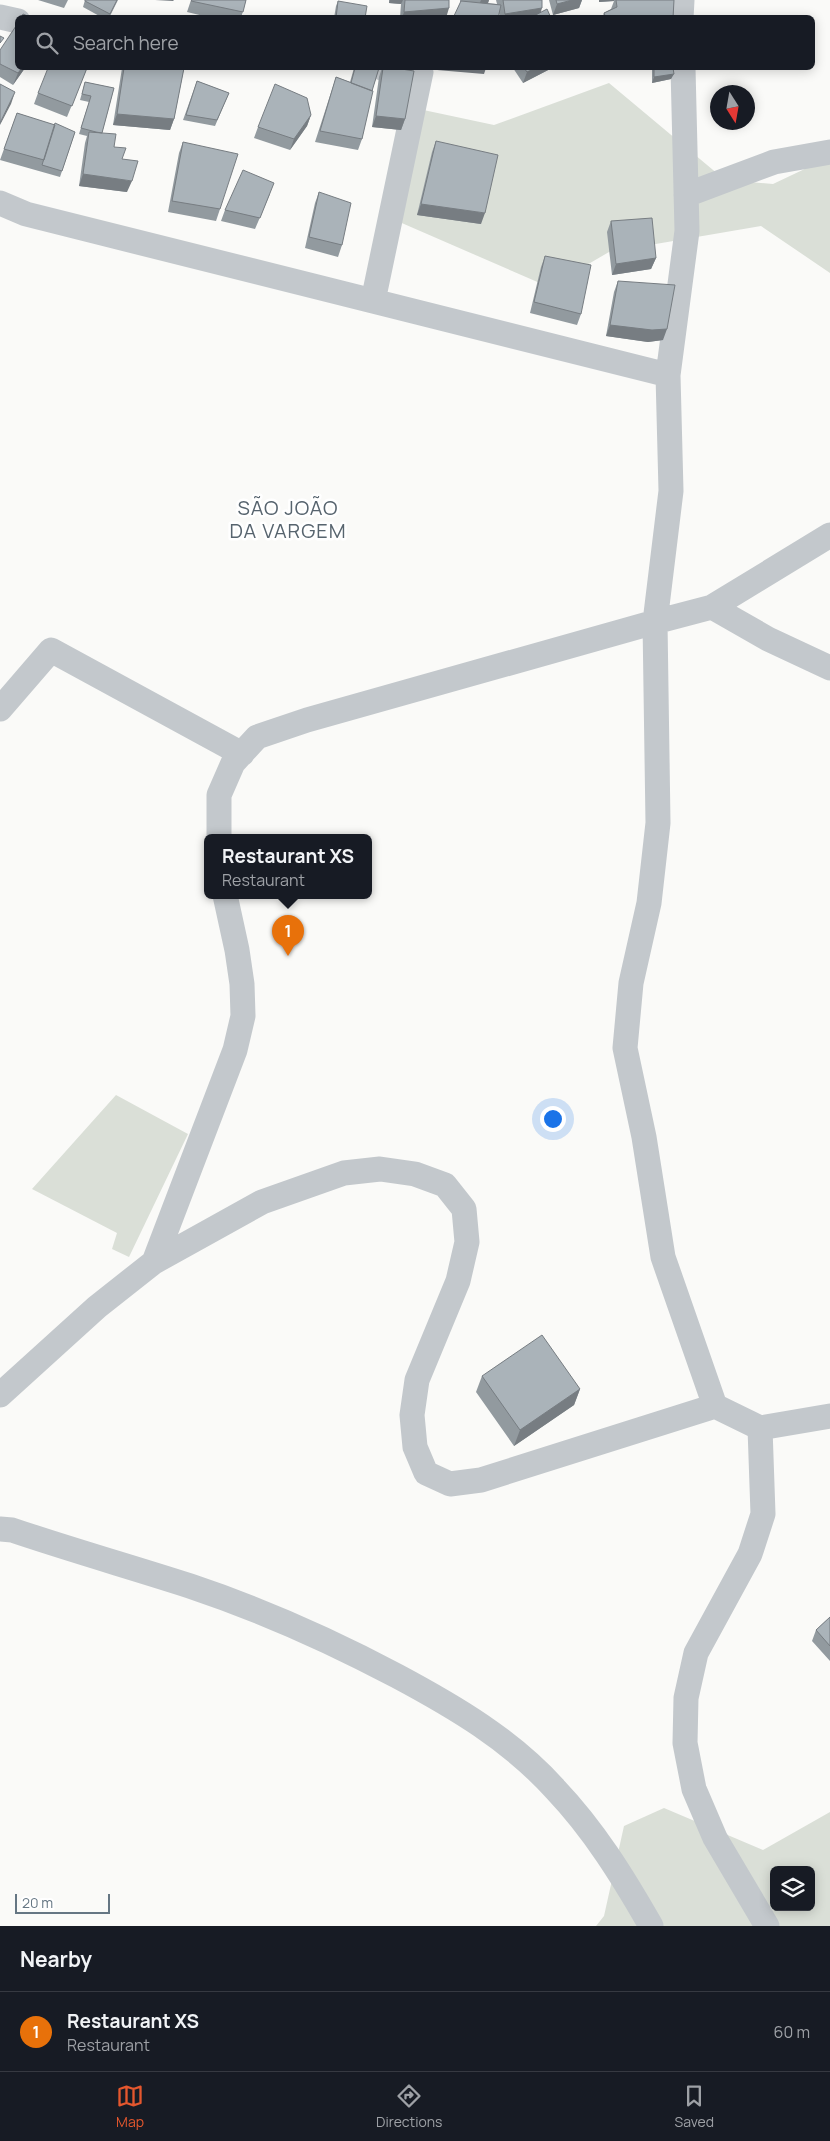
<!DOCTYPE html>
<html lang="en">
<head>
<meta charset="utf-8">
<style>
  :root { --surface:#171b24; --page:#20242c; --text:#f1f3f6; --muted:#9ea1a6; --line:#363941; --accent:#e4572e }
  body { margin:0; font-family:Manrope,sans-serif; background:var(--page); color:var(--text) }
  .controls { position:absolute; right:15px; bottom:15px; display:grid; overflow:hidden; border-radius:8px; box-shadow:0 2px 12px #0003 }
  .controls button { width:45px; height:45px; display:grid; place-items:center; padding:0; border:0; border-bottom:1px solid var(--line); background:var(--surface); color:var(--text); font:25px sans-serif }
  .compass { position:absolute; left:710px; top:85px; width:45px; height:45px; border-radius:50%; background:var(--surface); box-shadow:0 2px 12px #0003; rotate:169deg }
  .scale { position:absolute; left:15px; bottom:12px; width:95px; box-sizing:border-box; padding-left:5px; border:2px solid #657683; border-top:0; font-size:14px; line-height:18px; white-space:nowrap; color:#657683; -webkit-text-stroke:4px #fff; paint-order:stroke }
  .you { position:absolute; left:552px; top:1118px; width:18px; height:18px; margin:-12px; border:4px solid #fff; border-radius:50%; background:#1a73e8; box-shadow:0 0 0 8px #1a73e833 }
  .badge { display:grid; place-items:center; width:32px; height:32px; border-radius:50%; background:var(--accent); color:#fff; font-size:16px; font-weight:700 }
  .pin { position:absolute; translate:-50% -41px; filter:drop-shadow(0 1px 2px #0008) }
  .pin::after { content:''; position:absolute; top:26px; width:18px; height:15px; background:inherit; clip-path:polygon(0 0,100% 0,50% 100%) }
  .popup { position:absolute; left:204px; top:834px; width:168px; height:65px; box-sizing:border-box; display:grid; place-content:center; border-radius:8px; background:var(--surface); filter:drop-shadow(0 1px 4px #0005); font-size:16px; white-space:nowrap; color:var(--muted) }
  .popup b { font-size:19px; color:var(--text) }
  .popup::after { content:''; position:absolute; left:50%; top:100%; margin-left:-10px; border:10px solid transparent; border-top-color:var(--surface) }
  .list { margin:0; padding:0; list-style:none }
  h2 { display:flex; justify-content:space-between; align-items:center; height:65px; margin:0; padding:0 20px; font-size:21px }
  h2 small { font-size:16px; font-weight:400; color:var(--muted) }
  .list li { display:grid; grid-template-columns:32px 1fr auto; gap:15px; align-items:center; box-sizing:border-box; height:80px; padding:0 20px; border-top:1px solid var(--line) }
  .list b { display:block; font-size:19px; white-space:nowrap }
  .list p { margin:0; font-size:16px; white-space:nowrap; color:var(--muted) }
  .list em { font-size:16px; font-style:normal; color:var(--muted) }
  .icon { flex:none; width:28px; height:28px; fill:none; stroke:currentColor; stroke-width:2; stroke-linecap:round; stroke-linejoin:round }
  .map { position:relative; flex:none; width:830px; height:1926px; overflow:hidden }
  .search { position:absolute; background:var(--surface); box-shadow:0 2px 12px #0003; left:15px; right:15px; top:15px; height:55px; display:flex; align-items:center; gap:12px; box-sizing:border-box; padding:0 18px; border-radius:8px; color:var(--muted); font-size:19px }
  .sheet { height:145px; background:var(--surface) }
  nav { display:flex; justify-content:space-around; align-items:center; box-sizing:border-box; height:70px; border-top:1px solid var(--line); background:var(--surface); font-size:14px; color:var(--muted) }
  nav a { display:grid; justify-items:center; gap:2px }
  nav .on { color:var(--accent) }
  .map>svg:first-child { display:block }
  .green { fill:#dadfd7; fill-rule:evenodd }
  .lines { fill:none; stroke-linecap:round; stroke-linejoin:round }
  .minor { stroke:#c3c8cc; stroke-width:25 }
  .wall { fill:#929a9f }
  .shaded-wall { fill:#777d82 }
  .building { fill:#aab3b9; stroke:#777d82 }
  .labels { text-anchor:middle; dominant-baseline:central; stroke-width:5; stroke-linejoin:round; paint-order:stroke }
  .quarter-label { font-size:20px; letter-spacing:1px; fill:#57646e; stroke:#fff }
</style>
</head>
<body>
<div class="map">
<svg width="830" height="1926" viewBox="0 0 830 1926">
  <rect width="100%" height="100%" fill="#fafaf8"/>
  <path class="green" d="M 609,83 L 725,180 L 773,184 L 830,157 L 830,273 L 761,226 L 609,252 L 549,287 L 381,214 L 414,108 L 494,125 Z
    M 116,1095 L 188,1134 L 129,1257 L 112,1249 L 117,1233 L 32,1189 Z
    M 664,1808 L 763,1850 L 830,1812 L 830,1926 L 596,1926 L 604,1916 L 624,1826 ZM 774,1870 L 811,1870 L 811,1907 L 774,1907 Z"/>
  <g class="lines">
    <path class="minor" d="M 0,17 L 18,21
      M 681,18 L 682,0
      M 683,68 L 687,231 L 668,375 L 671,491 L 655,622 L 658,823 L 649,903 L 631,983 L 625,1048 L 644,1137 L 663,1257 L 715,1406 L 760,1428 L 830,1416
      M 686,195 L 774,162 L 830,152
      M 0,203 L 26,214 L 668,375
      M 373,301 L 421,72 L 382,68
      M 712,607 L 830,535
      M 0,709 L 51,650 L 242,754
      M 219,837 L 219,795 L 233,763 L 257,737 L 307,720 L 655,622 L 712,607 L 768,639 L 830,668
      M 154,1262 L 235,1050 L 243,1016 L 242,984 L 237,950 L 225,895
      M 0,1395 L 97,1307 L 154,1262 L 262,1202 L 344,1173 L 380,1169 L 415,1174 L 445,1185 L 464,1209 L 467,1242 L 458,1281 L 417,1380 L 412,1415 L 415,1447 L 426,1473 L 450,1484 L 481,1480 L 715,1406
      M 760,1428 L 763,1514 L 750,1554 L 696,1653 L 686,1698 L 685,1743 L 694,1789 L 715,1838 L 767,1926
      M 0,1529 L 12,1530 C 71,1550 131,1567 190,1586 C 262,1610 331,1641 397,1676 C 455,1707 511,1740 555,1789 C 594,1830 623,1877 651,1926"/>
  </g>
  <path class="wall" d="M 38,0 L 68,0 L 64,8 Z
    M 85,0 L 118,0 L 109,18 L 103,18 L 83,7 Z
    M 191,0 L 246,0 L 241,18 L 212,18 L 187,12 Z
    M 389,0 L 449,0 L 446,18 L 400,18 L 401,4 L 389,3 Z
    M 460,0 L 489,0 L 488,3 L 486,3 L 497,4 L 496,0 L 542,0 L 540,12 L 551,18 L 500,18 L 499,13 L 460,2 Z
    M 549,0 L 582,0 L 579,8 L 553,15 Z
    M 599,0 L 674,0 L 673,18 L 602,18 L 604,13 L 611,9 L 614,1 L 599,2 Z
    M 338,1 L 365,18 L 334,18 L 336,6 Z
    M 0,50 L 18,68 L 25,68 L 13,85 L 0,77 Z
    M 87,68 L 67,117 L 34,104 L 38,93 Z
    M 122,68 L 184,68 L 174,119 L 170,130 L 113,125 Z
    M 354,68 L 379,68 L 372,91 L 362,139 L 358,150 L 315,142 L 336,77 L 350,82 Z
    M 382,68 L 405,119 L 401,130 L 372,127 L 379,77 Z
    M 513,68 L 552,68 L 523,83 Z
    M 652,68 L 673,68 L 671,79 L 652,83 Z
    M 197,81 L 229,93 L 215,126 L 183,120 Z
    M 85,82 L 114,88 L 102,133 L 122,159 L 127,192 L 79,186 L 85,143 L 87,136 L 79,134 L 89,102 L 80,100 Z
    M 17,113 L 75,132 L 60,177 L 0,160 Z
    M 311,115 L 307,126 L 290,150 L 254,138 L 258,127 Z
    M 436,141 L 481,224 L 417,215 L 432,152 Z
    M 183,142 L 220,209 L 216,221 L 168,212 L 179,153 Z
    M 319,192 L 342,245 L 338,257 L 305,248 L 315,203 Z
    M 270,194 L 255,229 L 221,221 L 225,210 Z
    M 611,221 L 656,258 L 651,269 L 612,275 L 607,232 Z
    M 545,256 L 581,314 L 577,325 L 530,313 L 541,267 Z
    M 618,281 L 663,340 L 648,342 L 606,336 L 614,292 Z
    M 482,1376 L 580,1389 L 574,1405 L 514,1446 L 476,1392 Z
    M 830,1617 L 830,1661 L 812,1641 L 816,1630 Z"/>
  <path class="shaded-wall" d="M 155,0 L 174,0 L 173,1 Z
    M 390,0 L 403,0 L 401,4 L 389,3 Z
    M 481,0 L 489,0 L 488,3 L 478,7 Z
    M 572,0 L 582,0 L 579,8 L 553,15 L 557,4 Z
    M 599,0 L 614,0 L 614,1 L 599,2 Z
    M 449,8 L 446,18 L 402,18 L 404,12 Z
    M 542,8 L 539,18 L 504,18 L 505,14 Z
    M 22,68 L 25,68 L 13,85 L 18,73 Z
    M 438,68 L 486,68 L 484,74 L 437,70 Z
    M 536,68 L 552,68 L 523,83 L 527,72 Z
    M 674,74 L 671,79 L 652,83 L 654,77 Z
    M 15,92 L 11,104 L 0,125 L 0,123 Z
    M 117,114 L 174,119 L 170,130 L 113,125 Z
    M 311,115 L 307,126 L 290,150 L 294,139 Z
    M 376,116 L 405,119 L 401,130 L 372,127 Z
    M 83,174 L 132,181 L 127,192 L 79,186 Z
    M 421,204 L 485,213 L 481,224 L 417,215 Z
    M 656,258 L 651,269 L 612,275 L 616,264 Z
    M 610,325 L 667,329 L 663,340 L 648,342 L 606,336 Z
    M 580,1389 L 574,1405 L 514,1446 L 520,1430 Z"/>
  <path class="building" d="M 85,0 L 117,0 L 110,14 L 85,1 Z
    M 192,0 L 246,0 L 243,12 L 191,1 Z
    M 405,0 L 449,0 L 449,8 L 404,12 Z
    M 503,0 L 542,0 L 542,8 L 505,14 Z
    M 556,0 L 572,0 L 557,4 Z
    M 616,0 L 674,0 L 673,18 L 606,18 L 604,13 L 617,7 Z
    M 338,1 L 367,6 L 365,18 L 336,18 Z
    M 461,1 L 501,5 L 498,18 L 453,18 Z
    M 547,9 L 551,18 L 530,18 Z
    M 23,14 L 32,18 L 21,18 Z
    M 18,23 L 18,68 L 22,68 L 18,73 L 0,64 L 0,50 Z
    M 0,36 L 4,38 L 0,43 Z
    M 48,68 L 87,68 L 72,106 L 38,93 Z
    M 124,68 L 184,68 L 174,119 L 117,114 Z
    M 355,68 L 379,68 L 372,91 L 351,83 Z
    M 383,68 L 395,68 L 414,71 L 405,119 L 376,116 Z
    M 524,68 L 536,68 L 527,72 Z
    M 654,68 L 673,68 L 674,74 L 654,77 Z
    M 336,77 L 373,91 L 362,139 L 320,131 Z
    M 197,81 L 229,93 L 217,120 L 186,115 Z
    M 85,82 L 114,88 L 102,133 L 96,132 L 81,128 L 91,96 L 82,94 Z
    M 0,84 L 15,92 L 0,123 Z
    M 275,84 L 307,98 L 311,115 L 294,139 L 258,127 Z
    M 17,113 L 55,125 L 44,160 L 4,149 Z
    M 55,123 L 75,132 L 62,171 L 42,165 Z
    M 89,132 L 116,134 L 114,147 L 126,148 L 122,159 L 138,161 L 132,181 L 83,174 Z
    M 436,141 L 498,155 L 485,213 L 421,204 Z
    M 183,142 L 238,154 L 220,209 L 172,201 Z
    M 243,170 L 274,183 L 260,218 L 225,210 Z
    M 319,192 L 351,203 L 342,245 L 309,237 Z
    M 652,218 L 656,258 L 616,264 L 611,221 Z
    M 545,256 L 591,265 L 581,314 L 534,302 Z
    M 618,281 L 675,285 L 667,329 L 652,330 L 610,325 Z
    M 542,1335 L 580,1389 L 520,1430 L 482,1376 Z
    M 830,1617 L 830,1646 L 816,1630 Z"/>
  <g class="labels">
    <g class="quarter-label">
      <text x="288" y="507">SÃO JOÃO<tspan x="288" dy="23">DA VARGEM</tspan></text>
    </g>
  </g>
</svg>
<div class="controls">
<button><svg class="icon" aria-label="layers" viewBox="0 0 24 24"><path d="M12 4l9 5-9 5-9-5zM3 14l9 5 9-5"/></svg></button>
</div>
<svg class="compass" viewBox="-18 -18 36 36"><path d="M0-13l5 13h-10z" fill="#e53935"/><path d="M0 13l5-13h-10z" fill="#9ea1a6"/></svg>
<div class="scale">20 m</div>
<div class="you"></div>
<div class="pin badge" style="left:288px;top:956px;background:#e8710a">1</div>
<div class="popup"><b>Restaurant XS</b>Restaurant</div>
<div class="search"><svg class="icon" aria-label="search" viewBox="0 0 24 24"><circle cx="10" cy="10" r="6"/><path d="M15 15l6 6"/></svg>Search here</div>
</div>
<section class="sheet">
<h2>Nearby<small></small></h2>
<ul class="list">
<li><span class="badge" style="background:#e8710a">1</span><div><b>Restaurant XS</b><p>Restaurant</p></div><em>60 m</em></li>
</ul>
</section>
<nav>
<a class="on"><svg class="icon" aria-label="map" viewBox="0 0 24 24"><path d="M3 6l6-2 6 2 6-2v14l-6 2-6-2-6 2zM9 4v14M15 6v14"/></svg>Map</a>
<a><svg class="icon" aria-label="directions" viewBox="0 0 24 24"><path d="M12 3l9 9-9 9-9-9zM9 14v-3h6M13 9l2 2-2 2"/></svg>Directions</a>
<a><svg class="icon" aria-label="saved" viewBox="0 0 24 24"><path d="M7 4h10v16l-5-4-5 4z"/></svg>Saved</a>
</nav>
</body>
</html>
